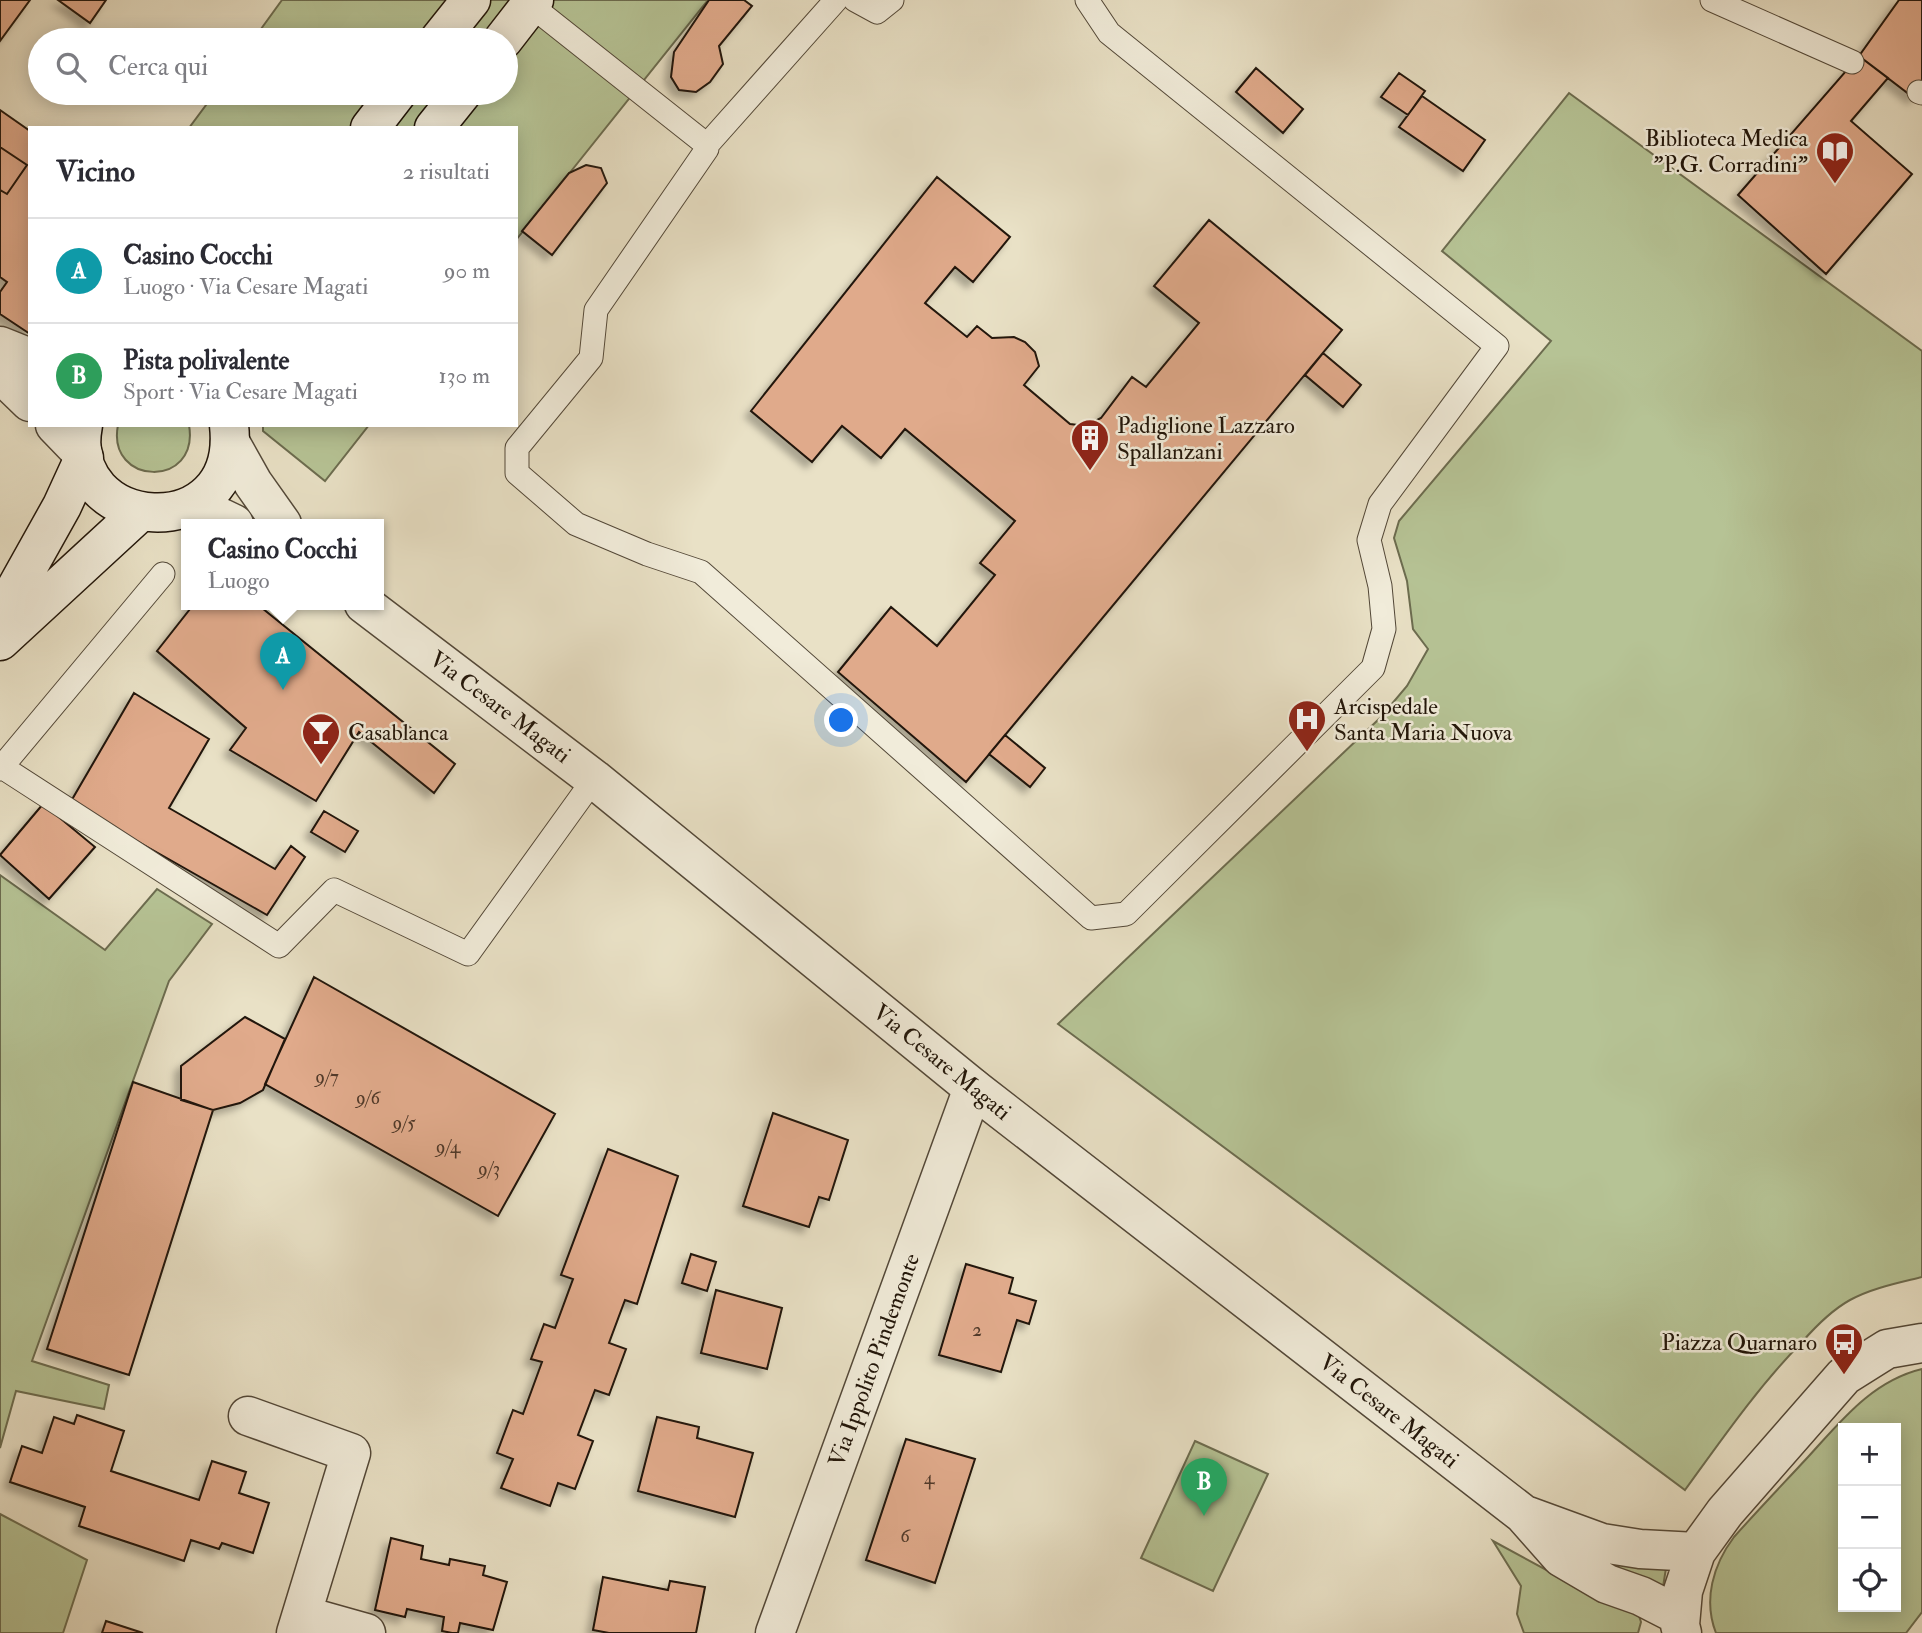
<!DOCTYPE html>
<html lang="it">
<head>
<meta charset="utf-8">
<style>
  :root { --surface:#fff; --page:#f2f2f3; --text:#2b2b33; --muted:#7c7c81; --line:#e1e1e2; --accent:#8f2418 }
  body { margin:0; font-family:"IM FELL Double Pica",serif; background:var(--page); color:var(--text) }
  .controls { position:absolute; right:21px; bottom:21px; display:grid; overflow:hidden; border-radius:0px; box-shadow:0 4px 18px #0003 }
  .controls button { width:63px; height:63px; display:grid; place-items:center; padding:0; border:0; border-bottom:2px solid var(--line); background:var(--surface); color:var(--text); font:35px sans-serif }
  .you { position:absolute; left:842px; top:721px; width:24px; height:24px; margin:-18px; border:5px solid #fff; border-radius:50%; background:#1a73e8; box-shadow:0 0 0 10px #1a73e833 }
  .badge { display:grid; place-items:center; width:46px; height:46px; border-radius:50%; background:var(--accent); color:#fff; font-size:23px; font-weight:700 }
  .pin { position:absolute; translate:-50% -58px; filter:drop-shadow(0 2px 4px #0008) }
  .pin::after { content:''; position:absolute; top:37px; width:24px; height:21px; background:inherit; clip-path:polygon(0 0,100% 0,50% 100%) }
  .popup { position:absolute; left:181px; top:519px; width:203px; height:91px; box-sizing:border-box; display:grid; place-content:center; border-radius:0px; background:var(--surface); filter:drop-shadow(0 2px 5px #0005); font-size:23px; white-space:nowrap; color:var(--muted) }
  .popup b { font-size:26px; color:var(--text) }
  .popup::after { content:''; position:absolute; left:50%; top:100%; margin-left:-14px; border:14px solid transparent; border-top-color:var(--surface) }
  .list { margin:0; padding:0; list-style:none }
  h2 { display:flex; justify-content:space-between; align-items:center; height:91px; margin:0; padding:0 28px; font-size:30px }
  h2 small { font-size:23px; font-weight:400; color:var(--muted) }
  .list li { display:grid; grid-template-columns:46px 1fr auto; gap:21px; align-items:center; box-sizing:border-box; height:105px; padding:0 28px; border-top:2px solid var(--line) }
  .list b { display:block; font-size:26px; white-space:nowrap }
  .list p { margin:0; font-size:23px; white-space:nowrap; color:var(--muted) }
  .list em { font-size:23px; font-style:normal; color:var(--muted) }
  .icon { flex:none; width:38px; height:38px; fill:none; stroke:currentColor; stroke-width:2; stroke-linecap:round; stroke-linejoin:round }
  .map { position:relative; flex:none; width:1922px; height:1633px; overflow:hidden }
  .search { position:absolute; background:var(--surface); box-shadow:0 4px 18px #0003; left:28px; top:28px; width:490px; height:77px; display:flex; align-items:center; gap:18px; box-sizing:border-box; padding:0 24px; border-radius:38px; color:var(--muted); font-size:26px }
  .panel { position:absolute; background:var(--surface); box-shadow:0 4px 18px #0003; left:28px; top:126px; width:490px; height:301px; border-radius:0px }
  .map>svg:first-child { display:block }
  .green { fill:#b6c395; stroke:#6c6c4f; stroke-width:2; fill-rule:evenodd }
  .building { fill:#e0aa8b; stroke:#211509; stroke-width:2; filter:url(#shadow) }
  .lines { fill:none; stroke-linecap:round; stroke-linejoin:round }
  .service-casing { stroke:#534838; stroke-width:25 }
  .minor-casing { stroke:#534838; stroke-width:41 }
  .tertiary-casing { stroke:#534838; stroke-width:41 }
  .secondary-casing { stroke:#211509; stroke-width:41 }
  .service { stroke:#f1ecda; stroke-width:23 }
  .minor { stroke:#f1ecda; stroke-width:38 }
  .tertiary { stroke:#f1ecda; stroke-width:38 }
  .secondary { stroke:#f1ecda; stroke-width:38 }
  .labels { text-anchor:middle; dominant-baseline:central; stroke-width:5; stroke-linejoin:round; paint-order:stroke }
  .number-label { font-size:19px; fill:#513a2a }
  .poi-label { font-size:23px; fill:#211509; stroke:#f1ecda; text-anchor:start }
  .street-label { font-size:23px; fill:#211509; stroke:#f1ecda }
</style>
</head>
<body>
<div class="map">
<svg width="1922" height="1633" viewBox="0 0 1922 1633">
  <defs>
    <filter id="shadow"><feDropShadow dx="-6" dy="6" stdDeviation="3.5" flood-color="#0004"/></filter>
  </defs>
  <rect width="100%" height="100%" fill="#e9e1c6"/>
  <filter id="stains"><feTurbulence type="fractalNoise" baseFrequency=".00286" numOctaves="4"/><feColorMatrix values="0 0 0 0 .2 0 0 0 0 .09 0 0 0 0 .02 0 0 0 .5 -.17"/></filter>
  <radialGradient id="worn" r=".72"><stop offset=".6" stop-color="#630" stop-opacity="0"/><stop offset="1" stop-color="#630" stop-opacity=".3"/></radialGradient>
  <path class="green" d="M 282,0 L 708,0 L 516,240 L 516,128 L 189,128 L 215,93 L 506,93 L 506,40 L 253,40 Z
    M 1569,93 L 1922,351 L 1922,1277 C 1898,1283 1872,1288 1850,1300 C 1832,1310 1816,1326 1802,1342 C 1758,1387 1722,1439 1685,1490 L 1058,1024 L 1380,718 L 1407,686 L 1428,649 L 1413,629 L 1407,581 L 1394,538 L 1399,521 L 1551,341 L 1442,251 Z
    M 118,425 L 189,425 C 200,489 106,486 118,425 Z
    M 263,425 L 369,425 L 325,481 L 263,431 Z
    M 0,875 L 105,950 L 157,889 L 212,924 L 169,981 L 32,1361 L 109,1385 L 104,1409 L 16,1391 L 0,1448 Z
    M 1922,1369 L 1922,1612 L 1906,1633 L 1716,1633 C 1703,1600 1713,1565 1734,1537 C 1758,1510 1783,1484 1808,1457 C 1841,1421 1872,1381 1922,1369 ZM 1843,1428 L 1896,1428 L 1896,1607 L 1843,1607 Z
    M 1195,1441 L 1268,1474 L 1213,1591 L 1141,1558 Z
    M 0,1514 L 87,1560 L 63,1633 L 0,1633 Z
    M 1493,1541 L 1576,1586 L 1637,1610 L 1641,1622 L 1638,1633 L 1524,1633 L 1517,1614 L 1521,1586 Z
    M 1603,1554 L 1667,1562 L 1663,1587 L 1605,1568 Z"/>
  <path class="building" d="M 0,0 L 30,0 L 0,41 Z
    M 58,0 L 106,0 L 90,23 Z
    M 709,0 L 744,0 L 752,6 L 719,46 L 723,64 L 710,82 L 696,92 L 679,90 L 671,77 L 674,52 Z
    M 1899,0 L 1922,0 L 1922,86 L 1914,98 L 1859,56 Z
    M 1859,56 L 1888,78 L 1851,121 L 1912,174 L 1826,274 L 1738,195 Z
    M 1256,68 L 1303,109 L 1283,133 L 1236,92 Z
    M 1399,73 L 1425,91 L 1408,115 L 1381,97 Z
    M 1422,96 L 1485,140 L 1463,171 L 1399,127 Z
    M 0,110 L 30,131 L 30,334 L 0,314 L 0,292 L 7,282 L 0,277 L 0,190 L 7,194 L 27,165 L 0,147 Z
    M 0,147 L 27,165 L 7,194 L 0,190 Z
    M 586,165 L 601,168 L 607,183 L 552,255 L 522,231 L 569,173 Z
    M 937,177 L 1010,237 L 973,282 L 955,267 L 925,303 L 967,337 L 977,326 L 992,338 L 1014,337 L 1025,342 L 1035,352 L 1039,366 L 1024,385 L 1070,424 L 1086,426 L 1101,418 L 1132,377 L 1146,387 L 1199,323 L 1154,286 L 1209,220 L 1342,330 L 966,782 L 838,672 L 891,607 L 937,646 L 995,575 L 980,563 L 1015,521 L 905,429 L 881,458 L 842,426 L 812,462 L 751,411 Z
    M 1323,353 L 1361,385 L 1343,407 L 1305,375 Z
    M 194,604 L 257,604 L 455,764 L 434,793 L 359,732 L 316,801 L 230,750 L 246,728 L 157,651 Z
    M 134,693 L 209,739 L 169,808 L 275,869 L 291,846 L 305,857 L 267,915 L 70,803 Z
    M 1005,735 L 1045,768 L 1030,787 L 989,754 Z
    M 43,804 L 95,847 L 49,899 L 0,855 Z
    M 324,811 L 358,831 L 345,852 L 311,832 Z
    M 314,977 L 555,1114 L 498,1216 L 265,1084 Z
    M 245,1017 L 285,1039 L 263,1090 L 240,1103 L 213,1110 L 181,1100 L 181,1066 Z
    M 133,1082 L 213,1110 L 129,1375 L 47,1349 Z
    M 773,1113 L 848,1140 L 829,1200 L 819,1197 L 809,1227 L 743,1206 Z
    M 608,1149 L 678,1176 L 637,1304 L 625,1300 L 609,1343 L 626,1349 L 609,1395 L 595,1390 L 578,1435 L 593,1441 L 575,1489 L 558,1483 L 550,1506 L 501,1488 L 513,1459 L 497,1453 L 513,1410 L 523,1414 L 542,1362 L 531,1359 L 544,1324 L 555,1328 L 573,1279 L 561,1275 Z
    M 691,1254 L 716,1262 L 707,1291 L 682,1283 Z
    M 966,1264 L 1013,1278 L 1009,1293 L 1036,1301 L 1029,1324 L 1017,1320 L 1001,1372 L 939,1355 Z
    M 716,1290 L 782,1308 L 767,1369 L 701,1353 Z
    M 77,1415 L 124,1431 L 111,1471 L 199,1500 L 212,1461 L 246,1472 L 239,1493 L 269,1503 L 253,1553 L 222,1543 L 219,1549 L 191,1540 L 184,1561 L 79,1526 L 85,1507 L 10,1482 L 22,1446 L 42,1453 L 54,1417 L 74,1424 Z
    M 657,1417 L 699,1427 L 697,1438 L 753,1453 L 735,1517 L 638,1491 Z
    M 906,1439 L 975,1459 L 935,1583 L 866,1560 Z
    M 391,1538 L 423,1546 L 421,1559 L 449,1565 L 450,1559 L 485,1566 L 483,1575 L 507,1582 L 493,1630 L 460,1623 L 458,1633 L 452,1633 L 442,1631 L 444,1617 L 407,1609 L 405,1617 L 375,1610 Z
    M 603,1577 L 668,1590 L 670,1581 L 705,1587 L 696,1633 L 609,1633 L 593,1630 Z
    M 106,1621 L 143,1633 L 102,1633 Z"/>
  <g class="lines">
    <defs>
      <path id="service" d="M 524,0 L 707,145 L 707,149 L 596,310 L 591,358 L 517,448 L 517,473 L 576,524 L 647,554 L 701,572 L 1091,918 L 1126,914 L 1373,668 L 1384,629 L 1380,586 L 1369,540 L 1380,504 L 1497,346 L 1109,33 L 1087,0
        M 855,0 L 877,12 L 892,0
        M 1712,0 L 1852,62
        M 1919,92 L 1922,93
        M 707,145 L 836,0
        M 2,767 L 279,946 L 334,890 L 468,954 L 594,779
        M 0,769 L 163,574"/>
      <path id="minor" d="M 248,1416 L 351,1453 L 296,1633
        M 302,1615 L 366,1633
        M 775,1633 L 973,1088"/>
      <path id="tertiary" d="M 0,346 L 30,358
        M 0,373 L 30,402
        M 55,425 L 83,454
        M 230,442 L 253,483 L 282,524
        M 186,508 L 209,512 L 234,524
        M 364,604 L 594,779 L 973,1088 L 1523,1514 L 1561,1557 L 1607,1584 L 1641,1596 L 1680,1616
        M 1528,1516 L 1602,1543 L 1640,1549 L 1696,1552
        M 1682,1633 L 1680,1625 L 1683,1591 L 1696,1552 L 1725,1512 L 1844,1376 L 1887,1349 L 1922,1343"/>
      <path id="secondary" d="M 439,40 L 471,0
        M 503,40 L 534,0
        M 370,128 L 397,93
        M 434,128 L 462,93
        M 83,425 C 62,534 243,549 229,425
        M 0,617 L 62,506 L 84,458
        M 0,641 L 140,512"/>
    </defs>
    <use href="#service" class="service-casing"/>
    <use href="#minor" class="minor-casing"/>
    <use href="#tertiary" class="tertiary-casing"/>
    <use href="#secondary" class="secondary-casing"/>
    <use href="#service" class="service"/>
    <use href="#minor" class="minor"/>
    <use href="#tertiary" class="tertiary"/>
    <use href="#secondary" class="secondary"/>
  </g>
  <defs>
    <symbol id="library-pin" viewBox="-11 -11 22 30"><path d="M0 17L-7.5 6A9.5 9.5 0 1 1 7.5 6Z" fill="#8f2418" stroke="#f1ecda"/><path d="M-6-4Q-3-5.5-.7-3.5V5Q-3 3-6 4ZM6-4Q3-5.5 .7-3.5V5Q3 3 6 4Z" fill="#fff"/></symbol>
    <symbol id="building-pin" viewBox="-11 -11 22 30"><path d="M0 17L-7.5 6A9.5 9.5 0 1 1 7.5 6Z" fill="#8f2418" stroke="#f1ecda"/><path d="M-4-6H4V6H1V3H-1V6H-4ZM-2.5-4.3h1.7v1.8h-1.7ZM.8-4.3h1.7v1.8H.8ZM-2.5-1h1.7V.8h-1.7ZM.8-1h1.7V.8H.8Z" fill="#fff"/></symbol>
    <symbol id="hospital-pin" viewBox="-11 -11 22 30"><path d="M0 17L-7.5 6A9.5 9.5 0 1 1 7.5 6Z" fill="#8f2418" stroke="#f1ecda"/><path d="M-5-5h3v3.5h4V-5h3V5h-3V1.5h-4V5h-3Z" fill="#fff"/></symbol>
    <symbol id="bar-pin" viewBox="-11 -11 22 30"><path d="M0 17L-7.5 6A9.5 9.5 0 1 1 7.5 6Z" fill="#8f2418" stroke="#f1ecda"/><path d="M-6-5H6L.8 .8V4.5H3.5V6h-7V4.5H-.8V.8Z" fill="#fff"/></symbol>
    <symbol id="bus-pin" viewBox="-11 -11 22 30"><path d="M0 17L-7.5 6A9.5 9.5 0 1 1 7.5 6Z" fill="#8f2418" stroke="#f1ecda"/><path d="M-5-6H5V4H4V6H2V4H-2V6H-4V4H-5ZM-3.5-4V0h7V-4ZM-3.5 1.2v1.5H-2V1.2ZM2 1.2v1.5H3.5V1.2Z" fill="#fff"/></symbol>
  </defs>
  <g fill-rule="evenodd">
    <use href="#library-pin" x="1813" y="129" width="44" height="60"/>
    <use href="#building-pin" x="1068" y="416" width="44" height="60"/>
    <use href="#hospital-pin" x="1285" y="697" width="44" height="60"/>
    <use href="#bar-pin" x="299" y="710" width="44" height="60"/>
    <use href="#bus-pin" x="1822" y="1320" width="44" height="60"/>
  </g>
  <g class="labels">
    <g class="number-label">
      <text x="327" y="1077">9/7</text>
      <text x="368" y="1098">9/6</text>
      <text x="404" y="1123">9/5</text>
      <text x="448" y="1147">9/4</text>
      <text x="489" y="1169">9/3</text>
      <text x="977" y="1330">2</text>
      <text x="929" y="1478">4</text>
      <text x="905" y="1536">6</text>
    </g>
    <g class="poi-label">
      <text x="1808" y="138" text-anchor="end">Biblioteca Medica<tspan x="1808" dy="26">"P.G. Corradini"</tspan></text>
      <text x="1117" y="425">Padiglione Lazzaro<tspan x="1117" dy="26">Spallanzani</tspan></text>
      <text x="1334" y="706">Arcispedale<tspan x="1334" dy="26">Santa Maria Nuova</tspan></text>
      <text x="348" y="732">Casablanca</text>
      <text x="1817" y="1342" text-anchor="end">Piazza Quarnaro</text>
    </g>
    <g class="street-label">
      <text transform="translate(500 707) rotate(37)">Via Cesare Magati</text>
      <text transform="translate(942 1062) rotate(39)">Via Cesare Magati</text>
      <text transform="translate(874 1360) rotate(-70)">Via Ippolito Pindemonte</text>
      <text transform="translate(1389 1411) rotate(38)">Via Cesare Magati</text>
    </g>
  </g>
  <rect width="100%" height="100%" filter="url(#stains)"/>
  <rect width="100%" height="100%" fill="url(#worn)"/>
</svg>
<div class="controls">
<button>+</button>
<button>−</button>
<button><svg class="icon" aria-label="locate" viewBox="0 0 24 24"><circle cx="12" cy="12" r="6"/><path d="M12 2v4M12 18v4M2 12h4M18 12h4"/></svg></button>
</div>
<div class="you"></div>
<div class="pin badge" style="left:283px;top:690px;background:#0f9aa8">A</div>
<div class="popup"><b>Casino Cocchi</b>Luogo</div>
<div class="pin badge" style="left:1204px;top:1516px;background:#2e9e5b">B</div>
<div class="search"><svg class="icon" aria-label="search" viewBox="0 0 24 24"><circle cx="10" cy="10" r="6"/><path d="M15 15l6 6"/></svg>Cerca qui</div>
<section class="panel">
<h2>Vicino<small>2 risultati</small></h2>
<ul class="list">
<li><span class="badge" style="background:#0f9aa8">A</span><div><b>Casino Cocchi</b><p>Luogo · Via Cesare Magati</p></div><em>90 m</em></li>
<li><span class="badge" style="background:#2e9e5b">B</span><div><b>Pista polivalente</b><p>Sport · Via Cesare Magati</p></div><em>130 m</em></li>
</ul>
</section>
</div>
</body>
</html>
